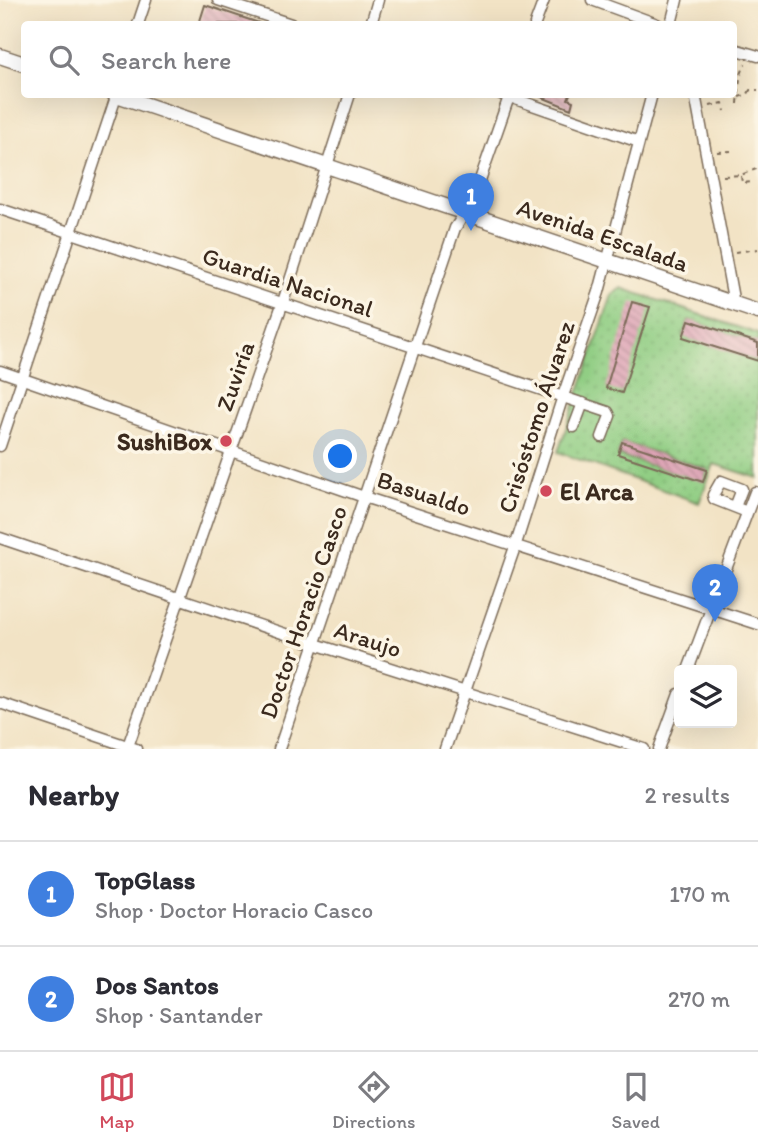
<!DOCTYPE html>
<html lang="en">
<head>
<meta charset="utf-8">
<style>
  :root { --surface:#fff; --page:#f7f7f7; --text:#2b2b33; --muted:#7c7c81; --line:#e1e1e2; --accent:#d1495b }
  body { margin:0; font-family:Itim,sans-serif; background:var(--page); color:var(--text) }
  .controls { position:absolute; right:21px; bottom:21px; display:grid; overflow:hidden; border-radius:7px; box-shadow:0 7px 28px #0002 }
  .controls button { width:63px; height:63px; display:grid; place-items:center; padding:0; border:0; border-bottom:2px solid var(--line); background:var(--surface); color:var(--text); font:35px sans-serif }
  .you { position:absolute; left:341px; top:457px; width:24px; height:24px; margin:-18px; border:5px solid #fff; border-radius:50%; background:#1a73e8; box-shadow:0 0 0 10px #1a73e833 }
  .badge { display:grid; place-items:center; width:46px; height:46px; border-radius:50%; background:var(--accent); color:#fff; font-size:23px; font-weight:700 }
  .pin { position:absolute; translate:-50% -58px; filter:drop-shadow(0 2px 4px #0008) }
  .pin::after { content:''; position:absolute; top:37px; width:24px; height:21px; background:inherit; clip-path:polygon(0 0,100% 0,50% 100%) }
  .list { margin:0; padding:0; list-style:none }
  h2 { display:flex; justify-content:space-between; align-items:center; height:91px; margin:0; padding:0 28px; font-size:30px }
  h2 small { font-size:23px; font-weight:400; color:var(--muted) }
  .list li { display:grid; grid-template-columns:46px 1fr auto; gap:21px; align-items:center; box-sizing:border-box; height:105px; padding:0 28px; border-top:2px solid var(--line) }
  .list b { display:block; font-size:26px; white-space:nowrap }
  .list p { margin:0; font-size:23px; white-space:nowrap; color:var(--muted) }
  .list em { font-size:23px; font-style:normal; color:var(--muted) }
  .icon { flex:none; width:38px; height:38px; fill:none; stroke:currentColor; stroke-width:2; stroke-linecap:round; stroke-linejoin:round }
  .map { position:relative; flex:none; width:758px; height:749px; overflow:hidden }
  .search { position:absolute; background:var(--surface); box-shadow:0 7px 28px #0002; left:21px; right:21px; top:21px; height:77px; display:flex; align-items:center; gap:18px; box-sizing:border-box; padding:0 24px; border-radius:7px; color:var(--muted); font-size:26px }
  .sheet { height:301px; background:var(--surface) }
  nav { display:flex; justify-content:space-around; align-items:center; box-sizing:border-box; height:98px; border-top:2px solid var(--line); background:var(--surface); font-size:19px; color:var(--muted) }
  nav a { display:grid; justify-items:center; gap:4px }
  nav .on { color:var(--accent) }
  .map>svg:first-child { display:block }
  .grass { fill:url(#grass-dots); stroke:#667c51; stroke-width:2; fill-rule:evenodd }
  .building { fill:url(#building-back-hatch) }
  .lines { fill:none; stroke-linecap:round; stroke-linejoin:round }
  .minor-casing { stroke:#7b6b58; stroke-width:13 }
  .major-casing { stroke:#7b6b58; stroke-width:17 }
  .path { stroke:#7b6b58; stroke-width:2; stroke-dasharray:5 5; stroke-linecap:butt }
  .minor { stroke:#fff; stroke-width:10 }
  .major { stroke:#fff; stroke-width:14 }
  .poi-dot { fill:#d1495b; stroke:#fcf5e5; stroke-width:2.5 }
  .labels { text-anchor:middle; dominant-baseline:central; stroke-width:7; stroke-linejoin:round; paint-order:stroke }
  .street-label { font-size:24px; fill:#3b2a1e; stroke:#fcf5e5 }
  .poi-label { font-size:24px; font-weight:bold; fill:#3b2a1e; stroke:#fcf5e5; text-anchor:end }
</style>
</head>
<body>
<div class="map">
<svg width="758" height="749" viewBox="0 0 758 749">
  <defs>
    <pattern id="grass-dots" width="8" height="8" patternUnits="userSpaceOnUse" patternTransform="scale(1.75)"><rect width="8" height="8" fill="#91ce84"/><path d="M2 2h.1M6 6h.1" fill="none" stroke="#7eb172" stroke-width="1.8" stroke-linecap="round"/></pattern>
    <pattern id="building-back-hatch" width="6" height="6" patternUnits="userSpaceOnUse" patternTransform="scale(1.75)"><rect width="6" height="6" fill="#dea4b6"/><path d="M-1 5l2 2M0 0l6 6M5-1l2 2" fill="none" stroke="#b58693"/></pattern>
  </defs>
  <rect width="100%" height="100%" fill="#fcf5e5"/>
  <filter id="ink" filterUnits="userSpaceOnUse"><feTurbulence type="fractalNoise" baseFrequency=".0143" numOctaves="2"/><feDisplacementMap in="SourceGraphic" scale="14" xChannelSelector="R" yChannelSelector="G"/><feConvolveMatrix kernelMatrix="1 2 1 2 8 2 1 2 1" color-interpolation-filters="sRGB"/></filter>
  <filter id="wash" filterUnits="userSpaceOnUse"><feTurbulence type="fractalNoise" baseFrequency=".00686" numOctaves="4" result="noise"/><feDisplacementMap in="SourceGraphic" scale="28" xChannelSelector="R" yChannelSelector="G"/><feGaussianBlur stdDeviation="1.57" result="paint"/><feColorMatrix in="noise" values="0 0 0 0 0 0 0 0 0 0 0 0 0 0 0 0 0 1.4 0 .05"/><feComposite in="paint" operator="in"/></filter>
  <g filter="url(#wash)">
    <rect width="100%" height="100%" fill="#f2e3c5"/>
    <path class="grass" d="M 621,288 L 758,334 L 758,343 L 689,320 L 683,336 L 758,361 L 758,478 L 714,464 L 699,503 L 558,452 L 612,295 ZM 622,442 L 707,469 L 703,481 L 618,455 Z"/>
    <g id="blocks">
      <path class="building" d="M 205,5 L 259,23 L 259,24 L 199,24 Z
        M 534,94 L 570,94 L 568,99 L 573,101 L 571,109 Z
        M 632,302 L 650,307 L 622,393 L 606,388 Z
        M 689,320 L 758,343 L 758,361 L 683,337 Z
        M 622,442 L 707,470 L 703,482 L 618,454 Z"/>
    </g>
  </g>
  <g filter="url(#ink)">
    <use href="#blocks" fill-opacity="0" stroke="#7b6b58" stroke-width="2"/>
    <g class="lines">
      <defs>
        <path id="minor" d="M 218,0 L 291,24
          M 592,0 L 657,24
          M 138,24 L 146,0
          M 371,24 L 378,0
          M 535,24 L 544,0
          M 671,24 L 677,0
          M 734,49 L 758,56
          M 501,94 L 639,142
          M 695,94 L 734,304
          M 0,209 L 608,412 L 610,416 L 602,437
          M 0,371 L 364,497 L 758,624
          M 574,427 L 583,403
          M 0,446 L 117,94
          M 735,507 L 742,489 L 721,481 L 713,495 L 714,499 L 747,512
          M 0,538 L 315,644 L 644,749
          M 688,670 L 755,492
          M 0,703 L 136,749
          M 127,749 L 283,302 L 350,94
          M 279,749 L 455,228 L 472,203 L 510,94
          M 445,749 L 516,544 L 563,396 L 599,292 L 652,94
          M 659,749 L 679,694"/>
        <path id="major" d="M 0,56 L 24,64
          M 114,94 L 758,312"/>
      </defs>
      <use href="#minor" class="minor-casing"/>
      <use href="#major" class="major-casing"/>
      <path class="path" d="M 739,97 L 748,94 L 750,90 L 758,90
        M 738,104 L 740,77 L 745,64
        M 710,106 L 723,103 L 725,111
        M 717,152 L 731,151
        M 723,176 L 741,175 L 756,169 L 758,170
        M 741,176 L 742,183 L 753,182
        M 735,252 L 758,249"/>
      <use href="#minor" class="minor"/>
      <use href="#major" class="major"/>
    </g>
  </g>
  <g class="poi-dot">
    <circle cx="226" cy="441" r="7"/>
    <circle cx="546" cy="491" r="7"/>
  </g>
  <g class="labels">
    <g class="street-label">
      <text transform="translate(603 235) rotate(19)">Avenida Escalada</text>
      <text transform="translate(288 282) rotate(18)">Guardia Nacional</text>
      <text transform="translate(235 376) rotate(-71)">Zuviría</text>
      <text transform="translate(536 417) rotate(-72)">Crisóstomo Álvarez</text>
      <text transform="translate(424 493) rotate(18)">Basualdo</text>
      <text transform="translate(303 612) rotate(-71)">Doctor Horacio Casco</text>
      <text transform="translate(368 639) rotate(18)">Araujo</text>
    </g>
    <g class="poi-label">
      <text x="212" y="441">SushiBox</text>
      <text x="560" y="491" text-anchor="start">El Arca</text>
    </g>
  </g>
</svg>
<div class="controls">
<button><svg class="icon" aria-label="layers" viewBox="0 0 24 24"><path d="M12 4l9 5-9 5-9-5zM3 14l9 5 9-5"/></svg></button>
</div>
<div class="you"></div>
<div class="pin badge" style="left:471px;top:231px;background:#3f7fe0">1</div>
<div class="pin badge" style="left:715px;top:622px;background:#3f7fe0">2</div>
<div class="search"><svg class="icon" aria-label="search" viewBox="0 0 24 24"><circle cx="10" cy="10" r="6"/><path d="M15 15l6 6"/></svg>Search here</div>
</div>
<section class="sheet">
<h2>Nearby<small>2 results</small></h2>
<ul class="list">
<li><span class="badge" style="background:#3f7fe0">1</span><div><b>TopGlass</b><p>Shop · Doctor Horacio Casco</p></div><em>170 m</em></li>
<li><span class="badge" style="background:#3f7fe0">2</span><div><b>Dos Santos</b><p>Shop · Santander</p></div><em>270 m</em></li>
</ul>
</section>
<nav>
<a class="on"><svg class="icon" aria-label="map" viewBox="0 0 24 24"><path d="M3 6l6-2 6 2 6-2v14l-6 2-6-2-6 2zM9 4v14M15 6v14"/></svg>Map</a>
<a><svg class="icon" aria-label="directions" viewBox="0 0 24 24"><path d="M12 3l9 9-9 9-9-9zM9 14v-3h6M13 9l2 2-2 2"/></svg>Directions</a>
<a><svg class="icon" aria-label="saved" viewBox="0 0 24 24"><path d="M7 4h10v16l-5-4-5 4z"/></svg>Saved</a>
</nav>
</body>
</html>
